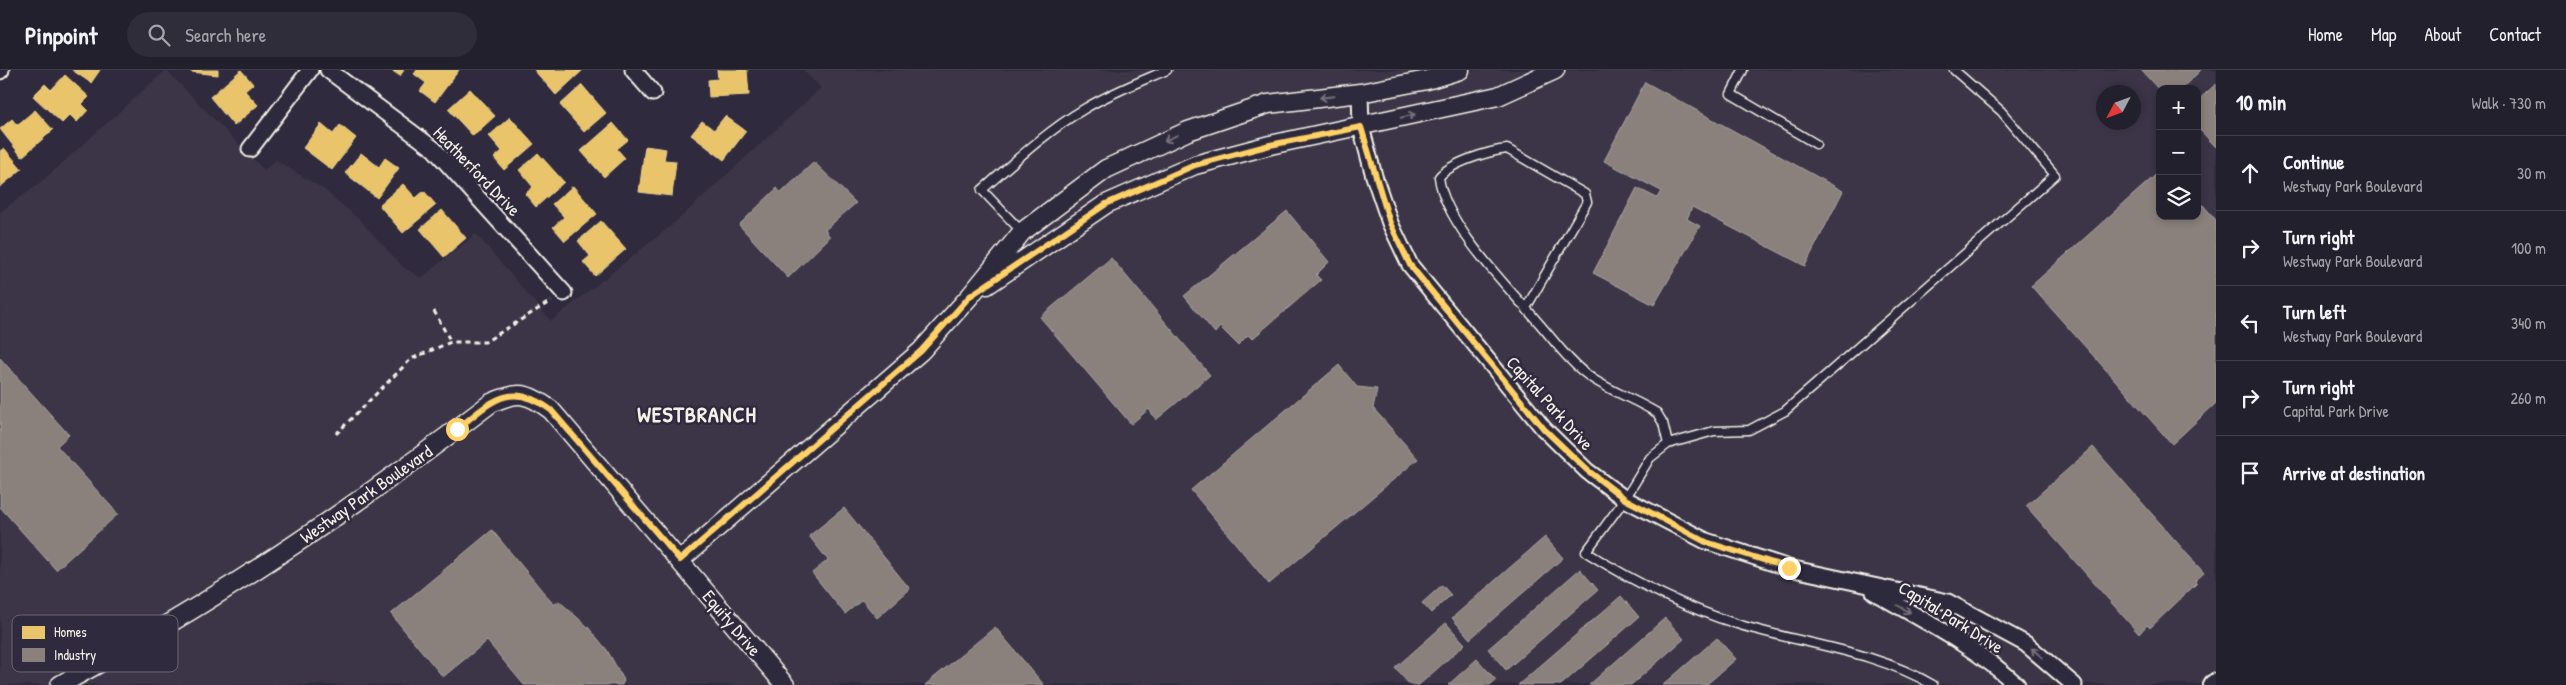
<!DOCTYPE html>
<html lang="en">
<head>
<meta charset="utf-8">
<style>
  :root { --surface:#23202e; --page:#2f2d3a; --text:#f1f3f6; --muted:#a3a3aa; --line:#403e4a }
  body { margin:0; font-family:"Patrick Hand",sans-serif; background:var(--page); color:var(--text) }
  .controls { position:absolute; right:15px; top:15px; display:grid; overflow:hidden; border-radius:10px; box-shadow:0 2px 8px #0003 }
  .controls button { width:45px; height:45px; display:grid; place-items:center; padding:0; border:0; border-bottom:1px solid var(--line); background:var(--surface); color:var(--text); font:25px sans-serif }
  .compass { position:absolute; left:2096px; top:15px; width:45px; height:45px; border-radius:50%; background:var(--surface); box-shadow:0 2px 8px #0003; rotate:229deg }
  .stop { position:absolute; width:15px; height:15px; margin:-11px; border:4px solid #ffd166; border-radius:50%; background:#fff }
  .stop.end { background:#ffd166; border-color:#fff; box-shadow:0 1px 5px #0008 }
  .list { margin:0; padding:0; list-style:none }
  h2 { display:flex; justify-content:space-between; align-items:center; height:65px; margin:0; padding:0 20px; font-size:21px }
  h2 small { font-size:16px; font-weight:400; color:var(--muted) }
  .list li { display:grid; grid-template-columns:32px 1fr auto; gap:15px; align-items:center; box-sizing:border-box; height:75px; padding:0 20px; border-top:1px solid var(--line) }
  .list b { display:block; font-size:19px; white-space:nowrap }
  .list p { margin:0; font-size:16px; white-space:nowrap; color:var(--muted) }
  .list em { font-size:16px; font-style:normal; color:var(--muted) }
  .icon { flex:none; width:28px; height:28px; fill:none; stroke:currentColor; stroke-width:2; stroke-linecap:round; stroke-linejoin:round }
  .map { position:relative; flex:none; width:2216px; height:615px; overflow:hidden }
  header { display:flex; align-items:center; gap:30px; box-sizing:border-box; height:70px; padding:0 25px; background:var(--surface); border-bottom:1px solid var(--line) }
  header strong { font-size:24px }
  nav { display:flex; gap:28px; margin-inline-start:auto; font-size:18px }
  .search { width:350px; height:45px; background:var(--page); display:flex; align-items:center; gap:12px; box-sizing:border-box; padding:0 18px; border-radius:28px; color:var(--muted); font-size:19px }
  main { display:flex }
  aside { flex:1; background:var(--surface) }
  .map>svg:first-child { display:block }
  .built { fill:#3b3647; fill-rule:evenodd }
  .homes { fill:#e9c46a; stroke:#ecd290 }
  .industry { fill:#8a817c; stroke:#aaa39c }
  .lines { fill:none; stroke-linecap:round; stroke-linejoin:round }
  .service-casing { stroke:#f4f1e8; stroke-width:11 }
  .minor-casing { stroke:#f4f1e8; stroke-width:19 }
  .tertiary-casing { stroke:#f4f1e8; stroke-width:21 }
  .secondary-casing { stroke:#f4f1e8; stroke-width:24 }
  .path { stroke:#f4f1e8; stroke-width:3; stroke-dasharray:5 4; stroke-linecap:butt }
  .service { stroke:#2f2a3d; stroke-width:8 }
  .minor { stroke:#2f2a3d; stroke-width:15 }
  .tertiary { stroke:#2f2a3d; stroke-width:18 }
  .secondary { stroke:#2f2a3d; stroke-width:20 }
  .oneway { stroke:#747079 }
  .route { stroke:#ffd166; stroke-width:6 }
  .labels { text-anchor:middle; dominant-baseline:central; stroke-width:5; stroke-linejoin:round; paint-order:stroke }
  .street-label { font-size:18px; fill:#f4f1e8; stroke:#2f2a3d }
  .district-label { font-size:22px; font-weight:bold; letter-spacing:1px; fill:#f4f1e8; stroke:#2f2a3d }
  .key { fill:#2f2a3d; stroke:#6a6670; stroke-width:1 }
  .key-label { font-size:14px; fill:#f4f1e8 }
</style>
</head>
<body>
<header>
<strong>Pinpoint</strong>
<div class="search"><svg class="icon" aria-label="search" viewBox="0 0 24 24"><circle cx="10" cy="10" r="6"/><path d="M15 15l6 6"/></svg>Search here</div>
<nav><a>Home</a><a>Map</a><a>About</a><a>Contact</a></nav>
</header>
<main>
<div class="map">
<svg width="2216" height="615" viewBox="0 0 2216 615">
  <rect width="100%" height="100%" fill="#2f2a3d"/>
  <filter id="ink" filterUnits="userSpaceOnUse"><feTurbulence type="fractalNoise" baseFrequency=".02" numOctaves="2"/><feDisplacementMap in="SourceGraphic" scale="10" xChannelSelector="R" yChannelSelector="G"/><feConvolveMatrix kernelMatrix="1 2 1 2 8 2 1 2 1" color-interpolation-filters="sRGB"/></filter>
  <g filter="url(#ink)">
    <path class="built" d="M 166,0 L 264,100 L 276,90 L 323,119 L 359,149 L 403,197 L 421,208 L 476,164 L 551,251 L 672,155 L 821,18 L 803,0 L 2216,0 L 2216,614 L 0,615 L 0,142 L 41,112 ZM 2160,19 L 2197,19 L 2197,146 L 2160,146 ZM 2104,22 L 2134,22 L 2134,52 L 2104,52 Z"/>
    <path class="homes" d="M 72,0 L 100,0 L 91,13 Z
      M 191,0 L 218,0 L 218,5 L 191,2 Z
      M 241,0 L 253,14 L 245,21 L 258,35 L 234,56 L 210,27 Z
      M 391,0 L 404,0 L 400,6 Z
      M 417,0 L 459,0 L 435,32 L 420,21 L 426,13 L 414,4 Z
      M 534,0 L 583,0 L 556,25 Z
      M 717,0 L 747,0 L 749,25 L 709,27 L 708,10 L 718,9 Z
      M 65,5 L 89,27 L 82,34 L 88,40 L 77,52 L 70,45 L 62,53 L 33,26 L 45,14 L 51,20 Z
      M 582,15 L 606,43 L 584,62 L 560,35 Z
      M 470,19 L 495,46 L 473,66 L 448,39 Z
      M 35,40 L 53,60 L 22,87 L 0,59 L 12,49 L 17,55 Z
      M 725,46 L 746,61 L 724,90 L 691,65 L 702,51 L 714,60 Z
      M 510,47 L 534,74 L 504,100 L 494,88 L 502,81 L 489,66 Z
      M 613,53 L 628,70 L 617,79 L 625,88 L 604,107 L 581,81 Z
      M 321,54 L 333,64 L 340,55 L 356,68 L 332,100 L 303,78 Z
      M 645,76 L 666,79 L 664,90 L 676,91 L 672,126 L 639,122 Z
      M 4,78 L 22,99 L 0,117 L 0,81 Z
      M 361,83 L 379,97 L 385,88 L 399,98 L 377,128 L 345,103 Z
      M 538,83 L 564,112 L 536,137 L 525,124 L 533,117 L 519,100 Z
      M 403,114 L 416,128 L 424,121 L 436,135 L 403,163 L 379,135 Z
      M 573,116 L 597,144 L 565,171 L 553,157 L 564,147 L 552,134 Z
      M 442,140 L 466,168 L 444,187 L 420,159 Z
      M 601,151 L 626,179 L 595,206 L 583,192 L 590,186 L 578,171 Z"/>
    <path class="industry" d="M 2141,0 L 2201,0 L 2181,19 L 2160,19 L 2160,21 Z
      M 1645,12 L 1843,121 L 1805,196 L 1692,137 L 1687,149 L 1700,156 L 1654,235 L 1593,203 L 1637,118 L 1657,128 L 1661,121 L 1604,91 Z
      M 2216,14 L 2216,77 L 2197,57 L 2197,31 Z
      M 814,92 L 856,133 L 825,160 L 830,167 L 788,208 L 739,155 L 777,118 L 781,123 Z
      M 2160,101 L 2160,146 L 2197,146 L 2197,128 L 2216,150 L 2216,333 L 2172,374 L 2031,216 Z
      M 1287,141 L 1329,192 L 1316,205 L 1321,210 L 1252,269 L 1248,265 L 1238,275 L 1220,257 L 1215,263 L 1184,226 Z
      M 1111,188 L 1210,305 L 1156,350 L 1149,339 L 1131,354 L 1040,247 Z
      M 0,288 L 69,365 L 57,376 L 118,444 L 56,500 L 0,437 Z
      M 1339,295 L 1357,317 L 1377,319 L 1373,338 L 1418,389 L 1269,514 L 1191,420 Z
      M 2093,377 L 2204,503 L 2195,511 L 2197,513 L 2150,558 L 2147,555 L 2139,564 L 2026,436 Z
      M 844,438 L 910,519 L 877,548 L 862,530 L 845,544 L 812,503 L 828,490 L 809,466 Z
      M 492,460 L 554,535 L 559,531 L 588,557 L 607,580 L 624,610 L 622,615 L 524,615 L 487,571 L 443,607 L 391,544 Z
      M 1545,467 L 1563,488 L 1470,569 L 1452,548 Z
      M 1580,499 L 1598,520 L 1506,600 L 1488,579 Z
      M 1442,515 L 1451,525 L 1431,543 L 1422,533 Z
      M 1621,526 L 1639,547 L 1561,615 L 1518,615 Z
      M 1665,548 L 1684,569 L 1631,615 L 1589,615 Z
      M 1446,553 L 1465,574 L 1419,615 L 1410,615 L 1395,598 Z
      M 995,557 L 1044,615 L 925,615 Z
      M 1717,568 L 1736,589 L 1706,615 L 1663,615 Z
      M 1477,589 L 1496,610 L 1490,615 L 1448,615 Z"/>
    <g class="lines">
      <defs>
        <path id="service" d="M 1743,0 L 1731,24 L 1816,74
          M 1022,162 L 982,120 C 1014,92 1047,61 1084,39 C 1110,23 1139,12 1167,0
          M 1526,238 L 1587,132 L 1585,124 L 1507,79 C 1489,81 1450,93 1439,107 C 1444,153 1506,215 1537,251 C 1554,270 1570,294 1593,309 C 1613,322 1636,330 1657,343 L 1663,353 L 1668,374
          M 1933,615 C 1874,580 1801,574 1737,554 C 1683,537 1634,512 1586,482 L 1625,429 L 1650,388 L 1668,374 L 1714,361 L 1749,360 L 1785,341 L 2055,105 L 2001,41 L 1954,0"/>
        <path id="minor" d="M 328,0 L 434,79 L 564,223
          M 633,0 L 653,23
          M 0,1 L 1,0
          M 1360,23 L 1361,57 L 1374,106 L 1390,153 L 1410,195 L 1544,359 L 1587,401 L 1625,429 L 1706,471 L 1789,498 L 1948,532 L 2026,574 L 2074,615
          M 250,79 L 310,0
          M 1874,522 C 1923,550 1976,577 2017,615"/>
        <path id="tertiary" d="M 987,215 L 1106,134 L 1195,95 L 1270,75 L 1498,26 L 1555,0
          M 680,490 L 921,281 L 970,226 L 1022,162 L 1106,99 L 1188,61 L 1268,34 L 1360,23 L 1427,10 L 1460,0
          M 60,615 C 106,589 153,564 198,536 C 300,474 397,405 491,333 C 518,321 527,322 551,340 L 785,615"/>
        <path id="secondary" d="M 2214,615 L 2216,614"/>
      </defs>
      <use href="#service" class="service-casing"/>
      <use href="#minor" class="minor-casing"/>
      <use href="#tertiary" class="tertiary-casing"/>
      <use href="#secondary" class="secondary-casing"/>
      <path class="path" d="M 434,241 L 451,272
        M 336,364 L 411,289 L 451,272 L 485,272 L 551,231"/>
      <use href="#service" class="service"/>
      <use href="#minor" class="minor"/>
      <use href="#tertiary" class="tertiary"/>
      <use href="#secondary" class="secondary"/>
    </g>
    <defs><path id="oneway-shaft" d="M-6 0H5M1.5-3L5.5 0L1.5 3" fill="none" stroke-width="1.6" stroke-linecap="round" stroke-linejoin="round" transform="scale(1.25)"/></defs>
    <g class="oneway">
      <use href="#oneway-shaft" transform="translate(1327 27) rotate(174)"/>
      <use href="#oneway-shaft" transform="translate(1408 46) rotate(-13)"/>
      <use href="#oneway-shaft" transform="translate(1171 68) rotate(155)"/>
      <use href="#oneway-shaft" transform="translate(1904 539) rotate(30)"/>
      <use href="#oneway-shaft" transform="translate(2037 583) rotate(-139)"/>
    </g>
  </g>
  <g class="lines" filter="url(#ink)">
    <path class="route" d="M 457,359 C 490,333 510,309 551,340 L 680,490 L 921,281 L 970,226 L 1106,134 L 1195,95 L 1270,75 L 1361,57 L 1390,153 L 1410,195 L 1544,359 L 1587,400 L 1625,429 L 1706,472 L 1789,498"/>
  </g>
  <g class="labels">
    <g class="street-label">
      <text transform="translate(477 101) rotate(46)">Heatherford Drive</text>
      <text transform="translate(1550 333) rotate(48)">Capital Park Drive</text>
      <text transform="translate(366 424) rotate(-35)">Westway Park Boulevard</text>
      <text transform="translate(1951 547) rotate(32)">Capital Park Drive</text>
      <text transform="translate(732 553) rotate(50)">Equity Drive</text>
    </g>
    <g class="district-label">
      <text x="697" y="344">WESTBRANCH</text>
    </g>
  </g>
  <rect x="12" y="545" width="166" height="57" rx="8" class="key"/>
  <rect x="22" y="556" width="23" height="13" fill="#e9c46a"/>
  <rect x="22" y="578" width="23" height="14" fill="#8a817c"/>
  <g class="key-label">
    <text x="54" y="567">Homes</text>
    <text x="54" y="590">Industry</text>
  </g>
</svg>
<div class="controls">
<button>+</button>
<button>−</button>
<button><svg class="icon" aria-label="layers" viewBox="0 0 24 24"><path d="M12 4l9 5-9 5-9-5zM3 14l9 5 9-5"/></svg></button>
</div>
<svg class="compass" viewBox="-18 -18 36 36"><path d="M0-13l5 13h-10z" fill="#e53935"/><path d="M0 13l5-13h-10z" fill="#a3a3aa"/></svg>
<div class="stop" style="left:457px;top:359px"></div>
<div class="stop end" style="left:1789px;top:498px"></div>
</div>
<aside>
<h2>10 min<small>Walk · 730 m</small></h2>
<ul class="list">
<li><svg class="icon" aria-label="ahead" viewBox="0 0 24 24"><path d="M12 20V5M6 11l6-6 6 6"/></svg><div><b>Continue</b><p>Westway Park Boulevard</p></div><em>30 m</em></li>
<li><svg class="icon" aria-label="right" viewBox="0 0 24 24"><path d="M7 20v-9h11M14 6l5 5-5 5"/></svg><div><b>Turn right</b><p>Westway Park Boulevard</p></div><em>100 m</em></li>
<li><svg class="icon" aria-label="left" viewBox="0 0 24 24"><path d="M17 20v-9H6M10 6l-5 5 5 5"/></svg><div><b>Turn left</b><p>Westway Park Boulevard</p></div><em>340 m</em></li>
<li><svg class="icon" aria-label="right" viewBox="0 0 24 24"><path d="M7 20v-9h11M14 6l5 5-5 5"/></svg><div><b>Turn right</b><p>Capital Park Drive</p></div><em>260 m</em></li>
<li><svg class="icon" aria-label="arrive" viewBox="0 0 24 24"><path d="M6 21V4h12l-3 4 3 4H6"/></svg><div><b>Arrive at destination</b></div></li>
</ul>
</aside>
</main>
</body>
</html>
